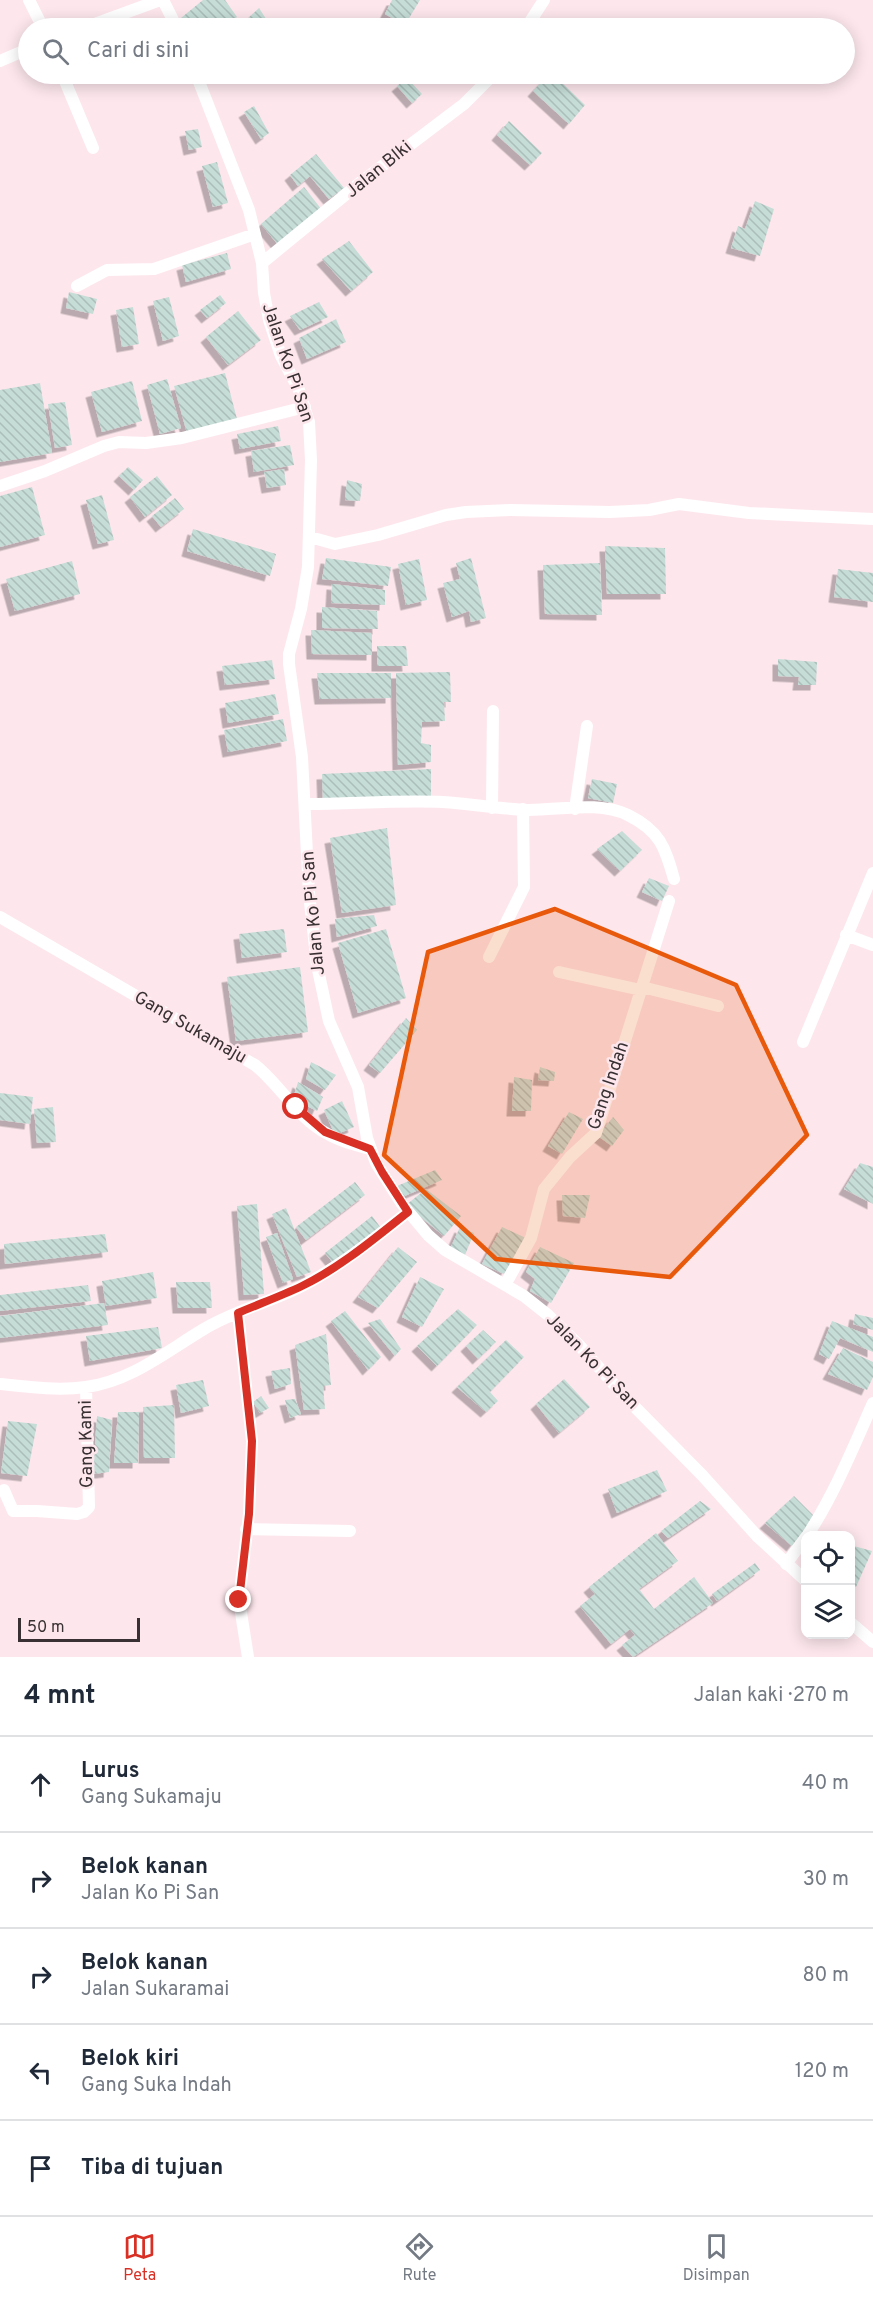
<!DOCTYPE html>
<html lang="id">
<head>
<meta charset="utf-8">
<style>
  :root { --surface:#fff; --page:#f2f2f3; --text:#1f2937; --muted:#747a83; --line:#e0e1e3; --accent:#d93025 }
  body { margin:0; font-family:Overpass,sans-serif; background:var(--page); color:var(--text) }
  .controls { position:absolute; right:18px; bottom:18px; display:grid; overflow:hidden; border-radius:12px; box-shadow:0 3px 15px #0003 }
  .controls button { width:54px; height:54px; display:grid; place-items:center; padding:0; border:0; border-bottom:2px solid var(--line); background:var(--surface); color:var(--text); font:30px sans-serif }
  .scale { position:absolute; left:18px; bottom:15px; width:122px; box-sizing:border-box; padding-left:6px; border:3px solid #383032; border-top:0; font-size:16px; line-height:21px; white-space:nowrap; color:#383032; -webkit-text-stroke:4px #fde7ed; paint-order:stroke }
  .stop { position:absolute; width:18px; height:18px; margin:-14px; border:4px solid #d93025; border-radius:50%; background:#fff }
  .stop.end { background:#d93025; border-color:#fff; box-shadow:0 2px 6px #0008 }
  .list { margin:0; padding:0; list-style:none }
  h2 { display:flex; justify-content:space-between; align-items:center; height:78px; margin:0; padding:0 24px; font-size:26px }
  h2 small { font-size:20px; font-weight:400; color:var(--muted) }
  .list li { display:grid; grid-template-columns:39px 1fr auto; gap:18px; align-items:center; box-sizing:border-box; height:96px; padding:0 24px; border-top:2px solid var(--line) }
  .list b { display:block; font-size:22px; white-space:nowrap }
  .list p { margin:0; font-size:20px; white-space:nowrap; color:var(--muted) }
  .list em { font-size:20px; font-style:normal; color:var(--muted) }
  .icon { flex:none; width:33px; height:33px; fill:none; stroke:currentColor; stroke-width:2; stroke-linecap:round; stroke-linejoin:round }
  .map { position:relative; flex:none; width:873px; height:1657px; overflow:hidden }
  .search { position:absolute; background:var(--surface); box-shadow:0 3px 15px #0003; left:18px; right:18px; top:18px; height:66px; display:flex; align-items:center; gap:15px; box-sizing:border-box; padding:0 21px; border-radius:33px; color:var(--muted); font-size:22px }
  .sheet { height:558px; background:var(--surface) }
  nav { display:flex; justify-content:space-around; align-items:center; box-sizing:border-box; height:84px; border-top:2px solid var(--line); background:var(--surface); font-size:16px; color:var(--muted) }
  nav a { display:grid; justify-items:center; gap:3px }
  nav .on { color:var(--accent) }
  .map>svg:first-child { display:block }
  .building { fill:url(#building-back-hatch); filter:url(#shadow) }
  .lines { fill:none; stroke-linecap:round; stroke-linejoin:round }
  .street { stroke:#fff; stroke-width:12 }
  .route { stroke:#d93025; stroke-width:8 }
  .marked { fill:#e8590c; fill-opacity:0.2; stroke:#e8590c; stroke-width:4.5; stroke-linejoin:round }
  .labels { text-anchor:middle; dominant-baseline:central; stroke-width:5; stroke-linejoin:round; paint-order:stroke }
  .street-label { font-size:18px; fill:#383032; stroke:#fde7ed }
</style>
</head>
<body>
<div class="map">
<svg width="873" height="1657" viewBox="0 0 873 1657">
  <defs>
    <pattern id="building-back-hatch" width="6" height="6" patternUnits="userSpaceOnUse" patternTransform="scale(1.5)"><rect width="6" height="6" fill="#c6ddd7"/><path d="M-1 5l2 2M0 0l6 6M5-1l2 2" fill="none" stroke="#abbeb9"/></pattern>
    <filter id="shadow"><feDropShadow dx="-5.5" dy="5.5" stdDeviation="0" flood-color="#0004"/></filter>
  </defs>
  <rect width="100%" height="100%" fill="#fde7ed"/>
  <path class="building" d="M 203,0 L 225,0 L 237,17 L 221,28 L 189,28 L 181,18 Z
    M 392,0 L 420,0 L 405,25 L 385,14 Z
    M 259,8 L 272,28 L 248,28 L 244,22 Z
    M 549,74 L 553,74 L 585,105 L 569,124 L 533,91 Z
    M 407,78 L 422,94 L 412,103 L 397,86 Z
    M 254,106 L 269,133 L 261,139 L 244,112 Z
    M 509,121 L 542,153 L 530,165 L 497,135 Z
    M 198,129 L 202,147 L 189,150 L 185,131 Z
    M 316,154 L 344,188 L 329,199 L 310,176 L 298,186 L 290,175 Z
    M 217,162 L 228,203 L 213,207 L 202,166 Z
    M 304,187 L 322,210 L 280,247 L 261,224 Z
    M 755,201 L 774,209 L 760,256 L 731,248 L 738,226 L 745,229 Z
    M 349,241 L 373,272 L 351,291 L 322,259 Z
    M 227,253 L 231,269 L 186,282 L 182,265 Z
    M 69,292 L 97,299 L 93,314 L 66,308 Z
    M 220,295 L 226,303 L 207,318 L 200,310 Z
    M 169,297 L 179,336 L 163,341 L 153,301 Z
    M 319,302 L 328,317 L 300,330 L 290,316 Z
    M 133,307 L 139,344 L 122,347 L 116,310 Z
    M 238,311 L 261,340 L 228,365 L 206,337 Z
    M 336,319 L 346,342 L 307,359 L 299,338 Z
    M 225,373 L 237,419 L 187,433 L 174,386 Z
    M 167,379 L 181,428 L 160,434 L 147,385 Z
    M 132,381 L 142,421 L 102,432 L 91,392 Z
    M 40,383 L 52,453 L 0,462 L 0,390 Z
    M 65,402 L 72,445 L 55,448 L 48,404 Z
    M 278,426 L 281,441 L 240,449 L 237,434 Z
    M 290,445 L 294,465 L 254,472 L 251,451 Z
    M 128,467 L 143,480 L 134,490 L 119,476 Z
    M 284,469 L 286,485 L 267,488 L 264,472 Z
    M 157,476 L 172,495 L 145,517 L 130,497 Z
    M 347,480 L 362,484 L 360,501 L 345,500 Z
    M 32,487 L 45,535 L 0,547 L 0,496 Z
    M 102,495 L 114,540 L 98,544 L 86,500 Z
    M 175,498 L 184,509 L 161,527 L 152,516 Z
    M 193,529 L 276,554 L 270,576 L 187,551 Z
    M 605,546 L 665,548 L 666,594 L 607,594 Z
    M 326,558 L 391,567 L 388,586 L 322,579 Z
    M 471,558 L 486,618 L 471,622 L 469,611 L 452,617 L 443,583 L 460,579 L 456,563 Z
    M 419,559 L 427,600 L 406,605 L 398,564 Z
    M 72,561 L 80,594 L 15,611 L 6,579 Z
    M 600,563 L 602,615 L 545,614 L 543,565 Z
    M 838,569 L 873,573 L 873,602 L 834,597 Z
    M 332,584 L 385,590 L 385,605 L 331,603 Z
    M 322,607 L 377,611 L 378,629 L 322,628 Z
    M 311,630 L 372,633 L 372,655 L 312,654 Z
    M 377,646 L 406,646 L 408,666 L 377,666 Z
    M 778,659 L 817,662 L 816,685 L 798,685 L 799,677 L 778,676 Z
    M 272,660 L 275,679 L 225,685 L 222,666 Z
    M 450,672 L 451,702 L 444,702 L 445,721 L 422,722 L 421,743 L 431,745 L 431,762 L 398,765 L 396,673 Z
    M 317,673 L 391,673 L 391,698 L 320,699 Z
    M 275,694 L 279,714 L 228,723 L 225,703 Z
    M 283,719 L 287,741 L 228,752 L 224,730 Z
    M 431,769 L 431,797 L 323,801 L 322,774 Z
    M 592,779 L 617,784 L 613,803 L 588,798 Z
    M 387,828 L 396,905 L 342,913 L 330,838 Z
    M 622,831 L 642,850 L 620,871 L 597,849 Z
    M 649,878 L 669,886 L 662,901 L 642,892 Z
    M 374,915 L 377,926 L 337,937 L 335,919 Z
    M 284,929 L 287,952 L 242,958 L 239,934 Z
    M 386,929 L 406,998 L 358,1013 L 338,943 Z
    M 300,967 L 308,1032 L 236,1041 L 227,977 Z
    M 406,1018 L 417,1030 L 380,1073 L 369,1065 Z
    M 311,1062 L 336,1075 L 325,1090 L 306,1079 Z
    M 540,1067 L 555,1072 L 554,1081 L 538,1080 Z
    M 514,1077 L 532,1080 L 531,1111 L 512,1111 Z
    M 298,1082 L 323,1097 L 317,1111 L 293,1099 Z
    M 0,1093 L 33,1097 L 30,1124 L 0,1120 Z
    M 342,1101 L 354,1127 L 335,1135 L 324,1110 Z
    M 53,1107 L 56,1142 L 37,1143 L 34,1109 Z
    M 569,1112 L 583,1119 L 562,1154 L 548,1146 Z
    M 613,1117 L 624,1130 L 612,1146 L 598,1136 Z
    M 860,1163 L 873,1167 L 873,1204 L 844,1189 Z
    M 435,1170 L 442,1180 L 402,1197 L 397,1186 Z
    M 355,1182 L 365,1195 L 306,1240 L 296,1227 Z
    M 426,1189 L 461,1216 L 444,1236 L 406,1205 Z
    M 562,1195 L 590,1195 L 585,1218 L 563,1216 Z
    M 257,1204 L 264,1294 L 244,1295 L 237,1206 Z
    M 286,1208 L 311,1272 L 297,1277 L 272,1214 Z
    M 372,1216 L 381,1228 L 334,1264 L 325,1253 Z
    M 460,1227 L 474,1233 L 465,1255 L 450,1249 Z
    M 502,1227 L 526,1238 L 504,1274 L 482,1264 Z
    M 277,1233 L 293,1279 L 283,1283 L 266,1237 Z
    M 105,1234 L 108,1252 L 5,1264 L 4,1244 Z
    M 398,1247 L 417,1262 L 378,1308 L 358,1297 Z
    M 540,1247 L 574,1263 L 551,1303 L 530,1291 L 535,1279 L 526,1272 Z
    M 153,1272 L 157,1298 L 106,1306 L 102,1281 Z
    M 420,1277 L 444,1289 L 422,1327 L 402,1317 Z
    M 176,1282 L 210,1282 L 212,1308 L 178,1308 Z
    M 88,1285 L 91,1301 L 0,1311 L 0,1295 Z
    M 104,1303 L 108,1325 L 0,1338 L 0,1316 Z
    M 458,1309 L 477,1325 L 437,1366 L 417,1346 Z
    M 345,1311 L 381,1357 L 368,1370 L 331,1321 Z
    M 855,1314 L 873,1318 L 873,1330 L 853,1324 Z
    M 380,1319 L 401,1349 L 395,1356 L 368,1323 Z
    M 832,1321 L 873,1337 L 873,1352 L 840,1338 L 829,1359 L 819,1354 Z
    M 158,1327 L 162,1348 L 90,1361 L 86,1336 Z
    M 483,1330 L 496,1342 L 478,1359 L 466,1346 Z
    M 326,1334 L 331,1385 L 323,1386 L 325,1409 L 304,1410 L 295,1345 Z
    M 506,1340 L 524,1357 L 490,1392 L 498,1401 L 486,1412 L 457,1387 Z
    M 843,1348 L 873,1362 L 873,1377 L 867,1390 L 828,1374 Z
    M 290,1368 L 291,1384 L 275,1389 L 271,1371 Z
    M 564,1379 L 590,1407 L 559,1433 L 536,1404 Z
    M 203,1380 L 209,1406 L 181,1413 L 176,1385 Z
    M 261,1396 L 269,1408 L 260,1413 L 253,1402 Z
    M 295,1399 L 301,1414 L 290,1418 L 285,1400 Z
    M 174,1405 L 175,1458 L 144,1458 L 143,1407 Z
    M 118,1412 L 139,1412 L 138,1463 L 114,1463 Z
    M 97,1416 L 112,1420 L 109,1472 L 93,1474 Z
    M 8,1421 L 37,1424 L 27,1476 L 1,1473 Z
    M 657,1470 L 667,1491 L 617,1513 L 608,1489 Z
    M 794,1496 L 815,1517 L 792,1546 L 765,1523 Z
    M 700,1501 L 711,1509 L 668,1538 L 661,1531 Z
    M 656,1533 L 678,1561 L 639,1589 L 654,1609 L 694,1577 L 713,1603 L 633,1657 L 622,1645 L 635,1635 L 630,1629 L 611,1644 L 580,1606 L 595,1594 L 589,1587 Z
    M 850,1545 L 872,1551 L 856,1587 L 850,1584 Z
    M 755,1563 L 760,1570 L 717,1601 L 712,1594 Z"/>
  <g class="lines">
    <path class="street" d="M 29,0 L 43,28
      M 163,0 L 177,28
      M 84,28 L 160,0
      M 526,28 L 544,0
      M 0,61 L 28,49
      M 62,74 L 93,148
      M 196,74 L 249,210 L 262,263 L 264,293 L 269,320 L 281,356 L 299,390 L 309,422 L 311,460 L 308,567 L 301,609 L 289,654 L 289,664 L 302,757 L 309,893 L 317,965 L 329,1021 L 358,1087 L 367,1138 L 376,1163 L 402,1204 L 428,1235 L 445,1250 L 524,1296 L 548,1315 L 579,1345 L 626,1398 L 702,1475 L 757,1536 L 806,1581
      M 262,263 L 361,182 L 464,104 L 494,74
      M 77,286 L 107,270 L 154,269 L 255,234
      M 0,486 L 45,471 L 104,446 L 119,442 L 146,443 L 182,438 L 305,407
      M 310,537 L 335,544 L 378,535 L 446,515 L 466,512 L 510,510 L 610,512 L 649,510 L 679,504 L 749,513 L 873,519
      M 306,804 C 351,804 397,800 443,802 C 471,804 500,809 529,810 C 561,810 599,801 628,815 C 660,831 665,847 674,879
      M 492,808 L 493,711
      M 575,809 L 587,726
      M 0,917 L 255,1065 C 280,1085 297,1117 326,1133 C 339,1141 355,1145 370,1149
      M 846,935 L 873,945
      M 489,957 L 524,887 L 523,809
      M 559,972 L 641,990
      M 642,987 L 718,1006
      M 803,1042 L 873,873
      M 505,1285 L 531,1238 L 544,1189 L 570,1157 L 596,1133 L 669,901
      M 238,1313 L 252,1441 L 249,1514 L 239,1600 L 248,1657
      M 0,1384 C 28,1387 58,1391 86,1387 C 131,1381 167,1351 204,1329 C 235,1310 272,1302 304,1285 C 342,1265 375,1238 408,1212
      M 4,1490 L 13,1511 L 37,1511 L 77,1514 L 84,1512 L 89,1507 L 86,1387
      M 246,1529 L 350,1531
      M 807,1536 C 834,1495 853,1448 873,1403
      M 786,1564 L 806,1537
      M 850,1622 L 873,1642"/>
  </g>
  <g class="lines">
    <path class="route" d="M 239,1600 L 249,1514 L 252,1441 L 238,1313 C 259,1304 281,1296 302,1286 C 341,1267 375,1238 408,1212 L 382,1172 L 370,1149 L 325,1132 L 296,1107"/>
  </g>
  <path class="marked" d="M 555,909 L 736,985 L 807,1135 L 670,1277 L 496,1259 L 384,1155 L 428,952 Z"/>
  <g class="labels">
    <g class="street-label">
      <text transform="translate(379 170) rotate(-39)">Jalan Blki</text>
      <text transform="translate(287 363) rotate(71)">Jalan Ko Pi San</text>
      <text transform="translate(314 913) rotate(-95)">Jalan Ko Pi San</text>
      <text transform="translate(190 1028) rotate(30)">Gang Sukamaju</text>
      <text transform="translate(609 1086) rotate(-71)">Gang Indah</text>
      <text transform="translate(592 1362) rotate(46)">Jalan Ko Pi San</text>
      <text transform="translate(87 1444) rotate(-91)">Gang Kami</text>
    </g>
  </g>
</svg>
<div class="controls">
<button><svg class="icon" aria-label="locate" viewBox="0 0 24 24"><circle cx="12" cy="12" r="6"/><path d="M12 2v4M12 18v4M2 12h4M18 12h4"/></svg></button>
<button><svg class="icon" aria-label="layers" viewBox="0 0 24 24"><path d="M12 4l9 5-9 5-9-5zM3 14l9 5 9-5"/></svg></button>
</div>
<div class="scale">50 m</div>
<div class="stop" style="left:296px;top:1107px"></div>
<div class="stop end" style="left:239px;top:1600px"></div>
<div class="search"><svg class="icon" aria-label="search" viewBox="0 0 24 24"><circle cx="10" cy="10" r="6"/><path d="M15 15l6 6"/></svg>Cari di sini</div>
</div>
<section class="sheet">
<h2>4 mnt<small>Jalan kaki · 270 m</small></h2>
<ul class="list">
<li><svg class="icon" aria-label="ahead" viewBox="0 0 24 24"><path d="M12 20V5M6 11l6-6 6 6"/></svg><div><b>Lurus</b><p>Gang Sukamaju</p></div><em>40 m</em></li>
<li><svg class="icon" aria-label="right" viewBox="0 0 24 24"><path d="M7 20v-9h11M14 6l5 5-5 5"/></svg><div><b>Belok kanan</b><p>Jalan Ko Pi San</p></div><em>30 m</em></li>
<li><svg class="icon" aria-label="right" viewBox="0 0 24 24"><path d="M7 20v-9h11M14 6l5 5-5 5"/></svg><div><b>Belok kanan</b><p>Jalan Sukaramai</p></div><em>80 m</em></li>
<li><svg class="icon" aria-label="left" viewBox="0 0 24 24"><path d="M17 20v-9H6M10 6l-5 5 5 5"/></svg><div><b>Belok kiri</b><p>Gang Suka Indah</p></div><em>120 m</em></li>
<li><svg class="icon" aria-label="arrive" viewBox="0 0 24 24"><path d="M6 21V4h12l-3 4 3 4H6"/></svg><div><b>Tiba di tujuan</b></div></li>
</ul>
</section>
<nav>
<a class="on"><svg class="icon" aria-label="map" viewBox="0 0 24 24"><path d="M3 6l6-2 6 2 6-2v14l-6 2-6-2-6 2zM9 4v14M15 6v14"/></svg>Peta</a>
<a><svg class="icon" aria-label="directions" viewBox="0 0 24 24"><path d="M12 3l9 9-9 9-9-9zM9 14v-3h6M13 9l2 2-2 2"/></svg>Rute</a>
<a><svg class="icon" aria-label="saved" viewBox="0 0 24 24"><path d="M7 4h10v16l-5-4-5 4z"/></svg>Disimpan</a>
</nav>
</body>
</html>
